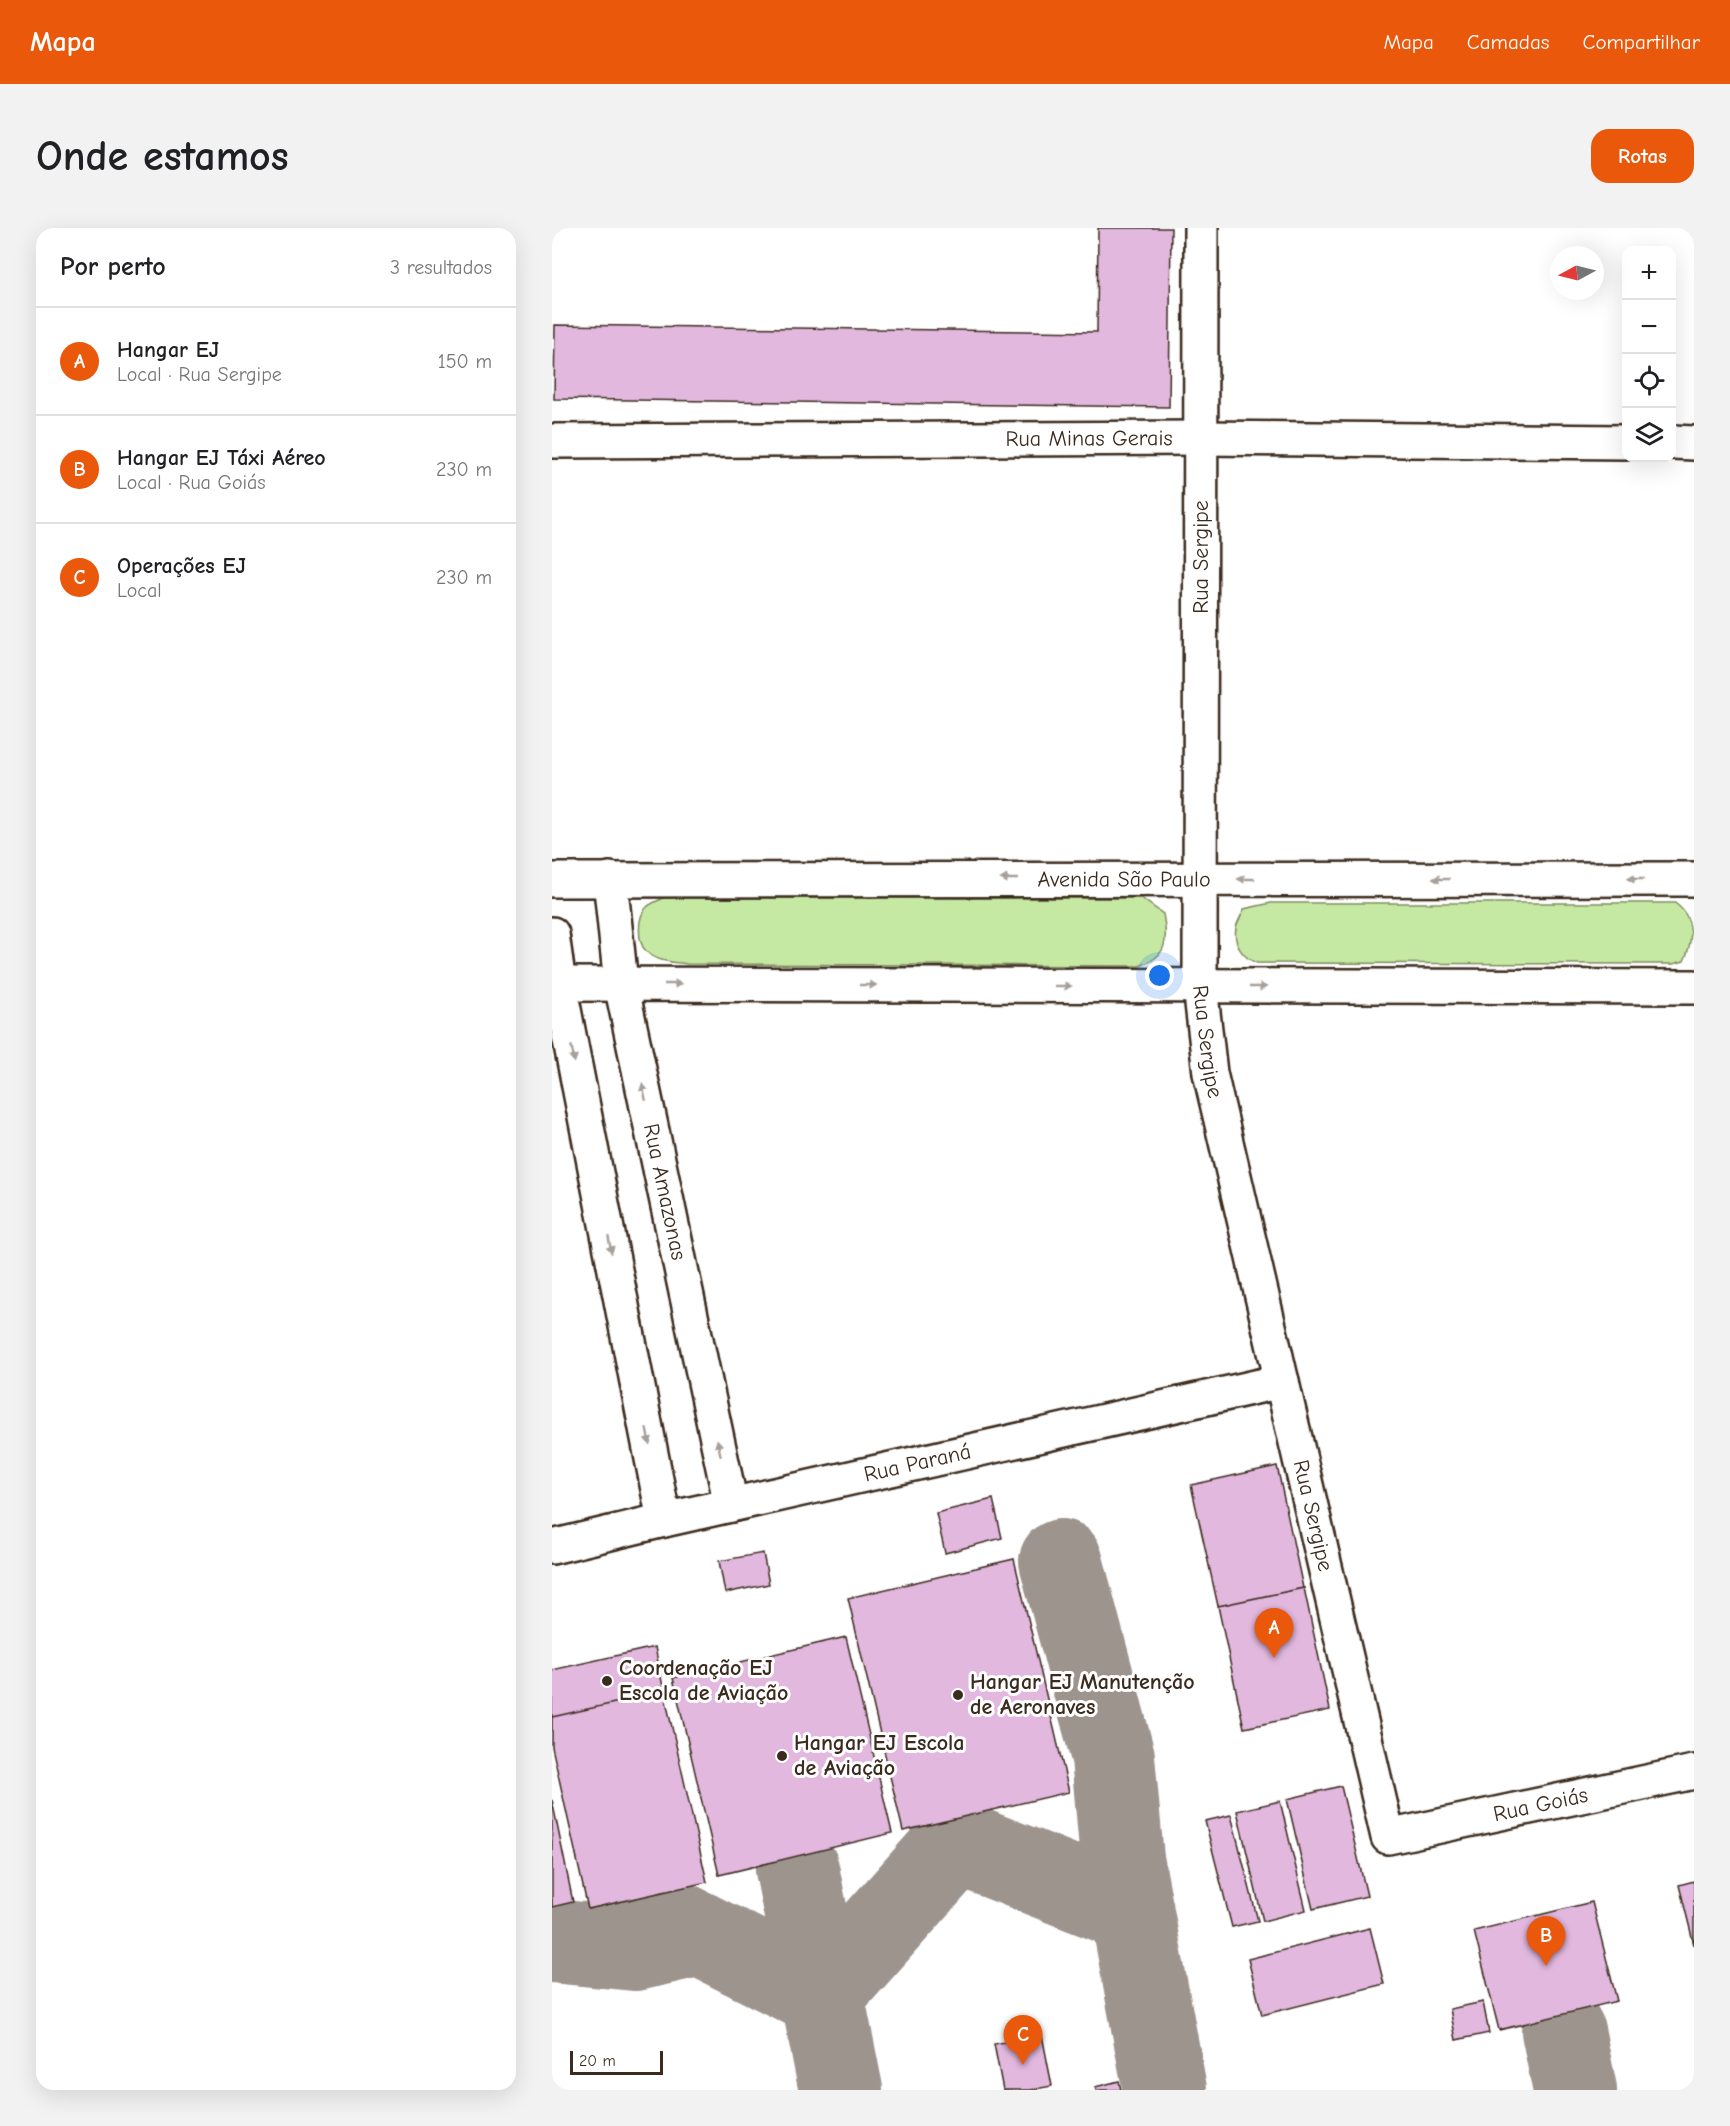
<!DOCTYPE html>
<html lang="pt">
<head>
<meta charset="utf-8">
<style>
  :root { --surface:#fff; --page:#f2f2f2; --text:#202124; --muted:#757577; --line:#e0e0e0; --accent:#ea580c }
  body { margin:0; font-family:"Comic Neue",sans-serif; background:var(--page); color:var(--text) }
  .controls { position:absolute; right:18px; top:18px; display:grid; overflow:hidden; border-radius:12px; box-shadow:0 6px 24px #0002 }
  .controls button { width:54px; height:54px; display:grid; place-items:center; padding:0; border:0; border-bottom:2px solid var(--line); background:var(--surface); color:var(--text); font:30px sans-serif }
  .compass { position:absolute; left:998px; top:18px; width:54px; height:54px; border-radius:50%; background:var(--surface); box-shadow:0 6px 24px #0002; rotate:263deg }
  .scale { position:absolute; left:18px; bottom:15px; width:93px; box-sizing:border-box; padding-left:6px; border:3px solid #3b2a1e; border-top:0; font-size:16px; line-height:21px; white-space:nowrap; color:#3b2a1e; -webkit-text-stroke:4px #fff; paint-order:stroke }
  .you { position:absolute; left:608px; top:748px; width:21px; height:21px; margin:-15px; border:4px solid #fff; border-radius:50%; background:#1a73e8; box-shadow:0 0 0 9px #1a73e833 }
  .badge { display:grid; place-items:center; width:39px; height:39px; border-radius:50%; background:var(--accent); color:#fff; font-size:20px; font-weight:700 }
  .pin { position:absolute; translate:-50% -50px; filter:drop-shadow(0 2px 3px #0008) }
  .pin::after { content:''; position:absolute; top:32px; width:21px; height:18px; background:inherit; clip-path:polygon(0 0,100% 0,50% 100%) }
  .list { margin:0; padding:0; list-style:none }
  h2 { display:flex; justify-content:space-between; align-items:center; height:78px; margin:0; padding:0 24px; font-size:26px }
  h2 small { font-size:20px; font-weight:400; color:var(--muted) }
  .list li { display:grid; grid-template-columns:39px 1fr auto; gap:18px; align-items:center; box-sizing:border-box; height:108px; padding:0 24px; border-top:2px solid var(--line) }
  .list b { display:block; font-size:22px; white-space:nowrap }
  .list p { margin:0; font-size:20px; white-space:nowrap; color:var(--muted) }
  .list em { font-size:20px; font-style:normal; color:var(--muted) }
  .icon { flex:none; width:33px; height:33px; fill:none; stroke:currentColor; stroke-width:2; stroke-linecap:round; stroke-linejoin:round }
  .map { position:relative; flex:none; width:1142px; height:1862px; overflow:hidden; border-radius:18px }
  header { display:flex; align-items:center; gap:36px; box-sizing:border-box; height:84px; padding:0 30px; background:var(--accent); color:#fff }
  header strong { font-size:28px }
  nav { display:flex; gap:33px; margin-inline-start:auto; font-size:21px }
  .intro { display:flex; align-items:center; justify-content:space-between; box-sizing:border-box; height:144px; padding:0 36px }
  h1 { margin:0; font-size:42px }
  .button { padding:15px 27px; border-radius:18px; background:var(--accent); color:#fff; font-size:21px; font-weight:700 }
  main { display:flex; gap:36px; padding:0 36px }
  aside { flex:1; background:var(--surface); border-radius:18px; box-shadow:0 6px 24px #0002 }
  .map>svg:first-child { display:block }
  .green { fill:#c5e9a3; stroke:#808a60; stroke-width:1.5 }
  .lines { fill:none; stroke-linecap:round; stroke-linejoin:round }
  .taxiway { stroke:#9d948e; stroke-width:84 }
  .building { fill:#e2b8df; stroke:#3b2a1e; stroke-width:1.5 }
  .street-casing { stroke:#3b2a1e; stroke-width:38 }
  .street { stroke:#fff; stroke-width:33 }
  .oneway { fill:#a79f9a }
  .poi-dot { fill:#3b2a1e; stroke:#fff; stroke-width:2 }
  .labels { text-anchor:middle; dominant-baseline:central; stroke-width:6; stroke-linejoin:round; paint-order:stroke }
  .street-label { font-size:22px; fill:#3b2a1e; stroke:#fff }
  .poi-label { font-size:22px; font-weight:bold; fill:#3b2a1e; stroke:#fff; text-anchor:start }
</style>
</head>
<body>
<header>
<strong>Mapa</strong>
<nav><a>Mapa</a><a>Camadas</a><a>Compartilhar</a></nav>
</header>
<div class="intro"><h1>Onde estamos</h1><a class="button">Rotas</a></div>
<main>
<aside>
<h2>Por perto<small>3 resultados</small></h2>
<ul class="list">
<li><span class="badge">A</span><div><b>Hangar EJ</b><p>Local · Rua Sergipe</p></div><em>150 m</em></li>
<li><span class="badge">B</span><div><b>Hangar EJ Táxi Aéreo</b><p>Local · Rua Goiás</p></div><em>230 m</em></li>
<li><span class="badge">C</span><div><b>Operações EJ</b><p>Local</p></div><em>230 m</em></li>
</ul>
</aside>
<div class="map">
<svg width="1142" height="1862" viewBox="0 0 1142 1862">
  <rect width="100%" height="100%" fill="#fff"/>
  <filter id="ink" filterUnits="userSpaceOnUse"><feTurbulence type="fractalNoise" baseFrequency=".0167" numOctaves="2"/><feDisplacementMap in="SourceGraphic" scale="12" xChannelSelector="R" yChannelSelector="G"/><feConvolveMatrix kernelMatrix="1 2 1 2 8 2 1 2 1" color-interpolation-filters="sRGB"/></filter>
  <g filter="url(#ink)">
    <path class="green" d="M 112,670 L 589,670 L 611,686 C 616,712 616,729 587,738 L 135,736 C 121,734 104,734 94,723 C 85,714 85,688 95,679 C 99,675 107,672 112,670 Z
      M 719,675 L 1123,675 C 1142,689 1142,711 1132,733 L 1121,736 L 705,735 C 691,730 681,716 684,700 C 685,694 690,687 692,681 Z"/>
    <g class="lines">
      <path class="taxiway" d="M 509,1333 L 561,1529 L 570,1631 L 613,1862
        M 245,1641 L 289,1862
        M 86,1675 L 269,1767
        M 0,1713 L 83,1721 L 148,1706
        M 269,1767 L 405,1614 L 580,1683
        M 1011,1803 L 1023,1862"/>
    </g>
    <path class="building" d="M 546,0 L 619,0 L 617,179 L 2,171 L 3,97 L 545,104 Z
      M 725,1238 L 751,1360 L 666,1378 L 639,1257 Z
      M 441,1271 L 450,1310 L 393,1325 L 384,1285 Z
      M 211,1325 L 217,1356 L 173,1365 L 167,1333 Z
      M 462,1331 L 517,1564 L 351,1603 L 296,1370 Z
      M 752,1360 L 778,1482 L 692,1500 L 666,1378 Z
      M 294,1409 L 340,1605 L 167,1647 L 121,1450 Z
      M 103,1419 L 112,1464 L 0,1489 L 0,1442 Z
      M 112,1464 L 155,1654 L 36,1681 L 0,1519 L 0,1489 Z
      M 789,1558 L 815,1668 L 761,1681 L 735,1571 Z
      M 0,1572 L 21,1674 L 0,1679 Z
      M 728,1573 L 754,1682 L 711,1693 L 685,1583 Z
      M 679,1587 L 706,1693 L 680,1699 L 653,1593 Z
      M 1142,1653 L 1142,1717 L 1127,1657 Z
      M 1040,1674 L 1065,1773 L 947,1802 L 922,1703 Z
      M 818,1700 L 832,1756 L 710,1787 L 696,1731 Z
      M 931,1774 L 937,1805 L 904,1812 L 898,1781 Z
      M 490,1807 L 500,1858 L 478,1862 L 451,1862 L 442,1816 Z
      M 567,1853 L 569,1862 L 544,1862 L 543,1859 Z"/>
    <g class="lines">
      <defs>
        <g id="street">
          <path id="s1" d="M 649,0 L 648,758 L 658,845 L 836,1609 L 1142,1544"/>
          <path id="s2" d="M 0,213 L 649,210 L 1074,214"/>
          <path d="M 1120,214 L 1142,215"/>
          <path id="s3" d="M 58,651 L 69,756 L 179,1277"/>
          <path id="s4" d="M 0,652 L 1142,651"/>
          <path d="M 0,706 L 7,756 L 112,1292"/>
          <path d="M 0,756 L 1142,759"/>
          <path id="s5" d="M 0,1319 L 112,1292 L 730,1153"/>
        </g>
      </defs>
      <use href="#street" class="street-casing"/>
      <use href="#street" class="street"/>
    </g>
    <defs><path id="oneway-solid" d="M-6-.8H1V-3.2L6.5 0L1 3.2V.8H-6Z" transform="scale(1.5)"/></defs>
    <g class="oneway">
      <use href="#oneway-solid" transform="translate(457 651) rotate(-180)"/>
      <use href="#oneway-solid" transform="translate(694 651) rotate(180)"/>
      <use href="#oneway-solid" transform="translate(889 651) rotate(180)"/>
      <use href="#oneway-solid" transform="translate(1084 651) rotate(180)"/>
      <use href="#oneway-solid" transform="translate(121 756)"/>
      <use href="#oneway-solid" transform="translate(316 757)"/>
      <use href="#oneway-solid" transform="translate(511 758)"/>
      <use href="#oneway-solid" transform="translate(706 759)"/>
      <use href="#oneway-solid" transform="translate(21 826) rotate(79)"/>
      <use href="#oneway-solid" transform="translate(92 864) rotate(-102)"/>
      <use href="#oneway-solid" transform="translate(58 1017) rotate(79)"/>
      <use href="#oneway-solid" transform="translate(96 1208) rotate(79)"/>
      <use href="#oneway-solid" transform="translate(167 1220) rotate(-102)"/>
    </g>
  </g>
  <g class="poi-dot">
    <circle cx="55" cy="1453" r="6"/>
    <circle cx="406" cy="1467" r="6"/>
    <circle cx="230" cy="1528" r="6"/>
  </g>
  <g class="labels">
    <g class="street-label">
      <text stroke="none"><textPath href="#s2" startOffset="537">Rua Minas Gerais</textPath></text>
      <text transform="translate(649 329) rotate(-90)">Rua Sergipe</text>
      <text stroke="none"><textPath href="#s4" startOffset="572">Avenida São Paulo</textPath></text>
      <text stroke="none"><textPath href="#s1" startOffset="814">Rua Sergipe</textPath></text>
      <text stroke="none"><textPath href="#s3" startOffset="318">Rua Amazonas</textPath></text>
      <text stroke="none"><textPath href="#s5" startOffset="375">Rua Paraná</textPath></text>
      <text stroke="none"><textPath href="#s1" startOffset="1300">Rua Sergipe</textPath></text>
      <text stroke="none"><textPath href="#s1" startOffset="1786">Rua Goiás</textPath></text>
    </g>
    <g class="poi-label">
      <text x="67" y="1440">Coordenação EJ<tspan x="67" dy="25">Escola de Aviação</tspan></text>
      <text x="418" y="1454">Hangar EJ Manutenção<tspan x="418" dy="25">de Aeronaves</tspan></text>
      <text x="242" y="1515">Hangar EJ Escola<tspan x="242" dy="25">de Aviação</tspan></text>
    </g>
  </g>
</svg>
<div class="controls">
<button>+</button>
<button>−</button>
<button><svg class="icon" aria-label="locate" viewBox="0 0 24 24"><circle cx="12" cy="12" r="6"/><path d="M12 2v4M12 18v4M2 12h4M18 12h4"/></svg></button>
<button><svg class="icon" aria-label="layers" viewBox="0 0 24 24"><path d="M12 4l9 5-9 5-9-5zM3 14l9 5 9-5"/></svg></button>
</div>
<svg class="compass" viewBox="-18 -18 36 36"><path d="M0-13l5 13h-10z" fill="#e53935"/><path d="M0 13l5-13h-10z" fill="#757577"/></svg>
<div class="scale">20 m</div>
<div class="you"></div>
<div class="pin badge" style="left:722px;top:1430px">A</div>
<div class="pin badge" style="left:994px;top:1738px">B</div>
<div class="pin badge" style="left:471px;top:1837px">C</div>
</div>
</main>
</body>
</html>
